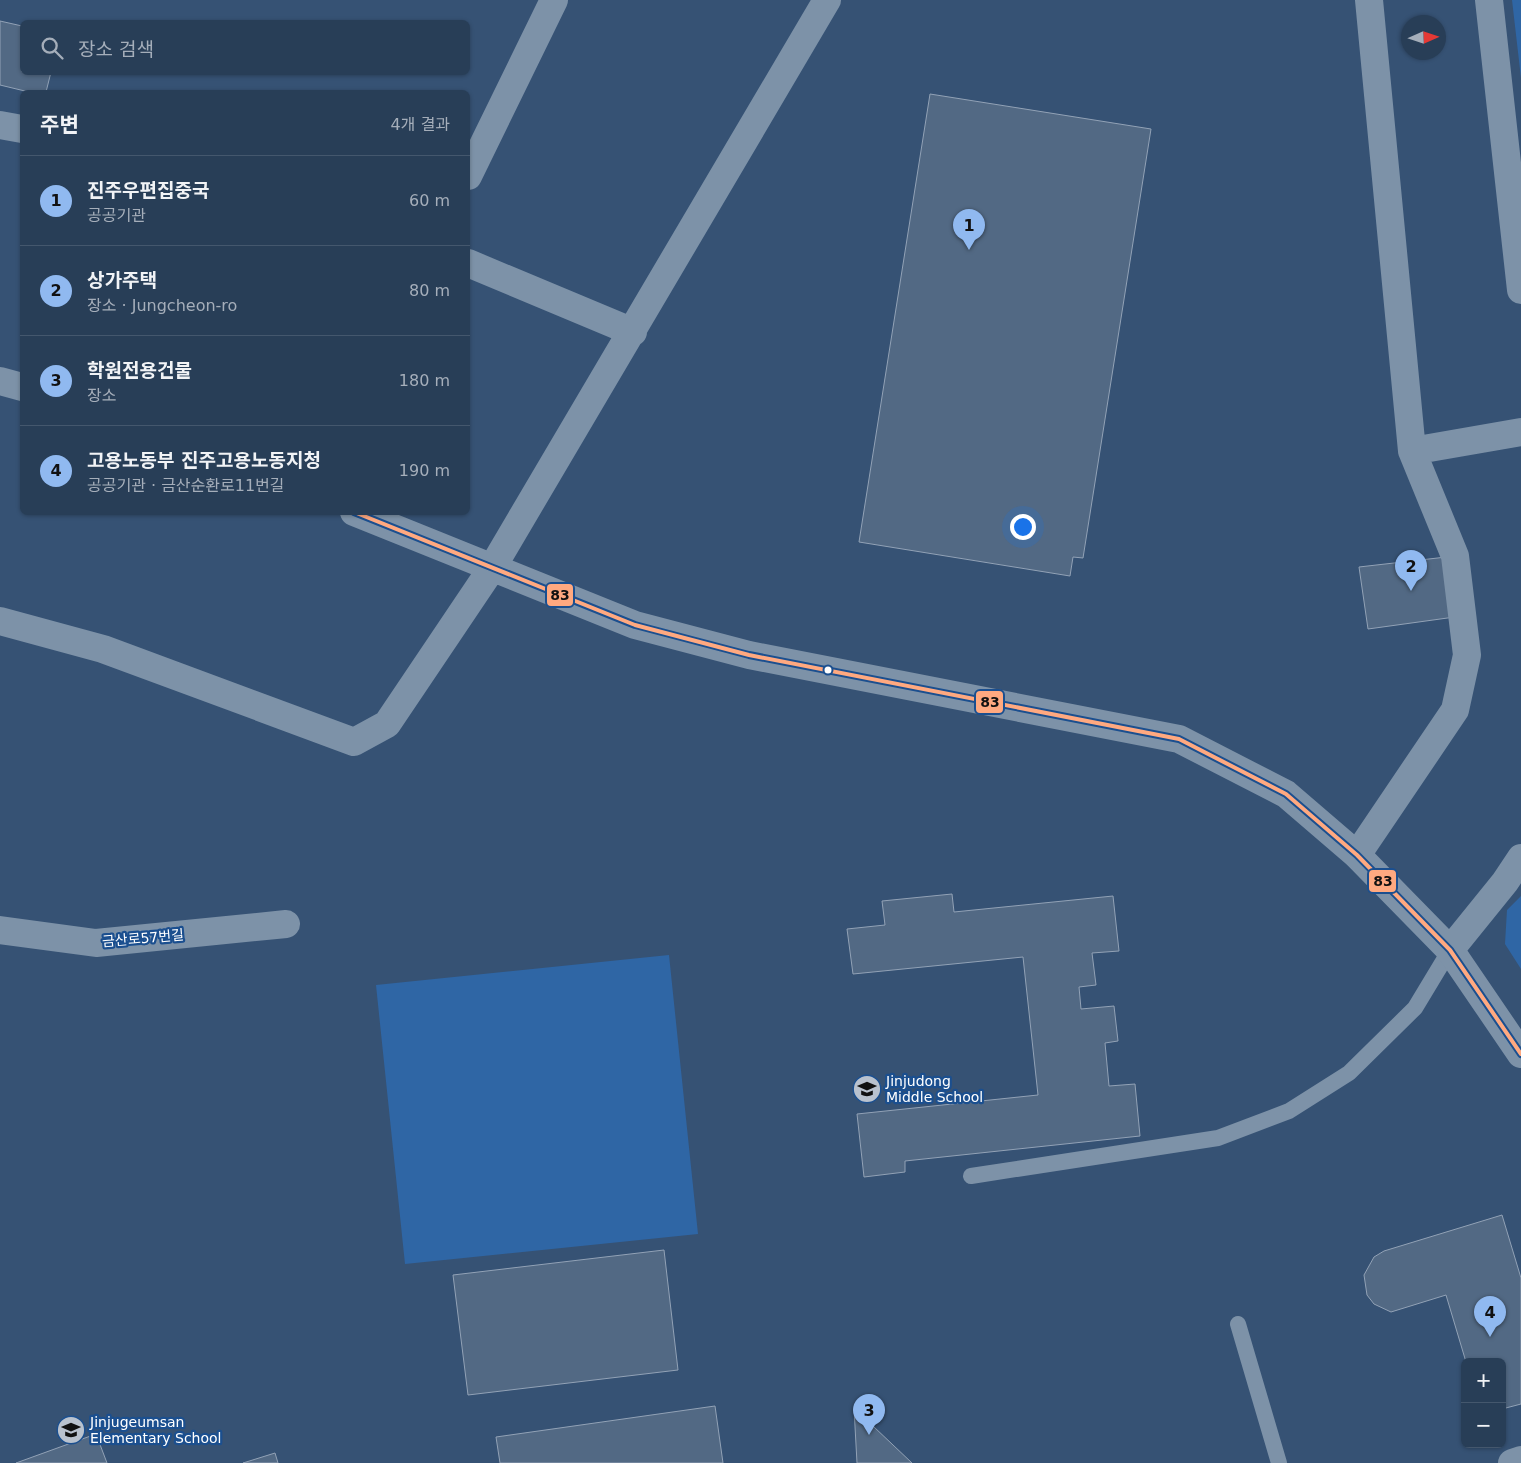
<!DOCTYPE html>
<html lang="ko">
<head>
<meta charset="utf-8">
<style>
  :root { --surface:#283e57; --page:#30455d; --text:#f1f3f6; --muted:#a5aeba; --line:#44576d; --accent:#90b9f0 }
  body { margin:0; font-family:"DejaVu Sans","Noto Sans KR",sans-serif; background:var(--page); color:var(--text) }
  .controls { position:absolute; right:15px; bottom:15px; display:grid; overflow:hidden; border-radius:8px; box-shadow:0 1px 4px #0004 }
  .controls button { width:45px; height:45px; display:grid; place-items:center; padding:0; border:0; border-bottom:1px solid var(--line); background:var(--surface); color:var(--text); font:25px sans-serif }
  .compass { position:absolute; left:1401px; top:15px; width:45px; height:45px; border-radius:50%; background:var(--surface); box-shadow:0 1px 4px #0004; rotate:87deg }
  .you { position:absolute; left:1022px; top:526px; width:18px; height:18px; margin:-12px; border:4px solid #fff; border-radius:50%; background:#1a73e8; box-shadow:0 0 0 8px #1a73e833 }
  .badge { display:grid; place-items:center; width:32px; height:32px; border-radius:50%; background:var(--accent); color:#111; font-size:16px; font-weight:700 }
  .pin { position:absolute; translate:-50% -41px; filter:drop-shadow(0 1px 2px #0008) }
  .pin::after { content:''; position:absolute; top:26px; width:18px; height:15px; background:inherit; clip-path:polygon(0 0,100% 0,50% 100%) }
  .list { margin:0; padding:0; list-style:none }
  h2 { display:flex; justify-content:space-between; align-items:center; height:65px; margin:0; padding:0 20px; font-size:21px }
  h2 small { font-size:16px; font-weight:400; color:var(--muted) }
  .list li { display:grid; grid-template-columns:32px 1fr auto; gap:15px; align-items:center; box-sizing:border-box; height:90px; padding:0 20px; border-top:1px solid var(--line) }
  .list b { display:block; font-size:19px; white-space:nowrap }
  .list p { margin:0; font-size:16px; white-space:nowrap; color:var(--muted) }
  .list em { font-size:16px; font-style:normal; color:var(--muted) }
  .icon { flex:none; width:28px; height:28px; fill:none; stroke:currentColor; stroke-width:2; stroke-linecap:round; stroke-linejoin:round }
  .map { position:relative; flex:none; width:1521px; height:1463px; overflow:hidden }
  .search { position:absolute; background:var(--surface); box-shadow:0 1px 4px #0004; left:20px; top:20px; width:450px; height:55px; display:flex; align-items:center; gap:12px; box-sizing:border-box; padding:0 18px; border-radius:8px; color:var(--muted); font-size:19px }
  .panel { position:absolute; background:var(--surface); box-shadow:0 1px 4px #0004; left:20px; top:90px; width:450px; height:425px; border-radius:8px }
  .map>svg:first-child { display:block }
  .green { fill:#2f66a5 }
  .building { fill:#526984; stroke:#92a2b6 }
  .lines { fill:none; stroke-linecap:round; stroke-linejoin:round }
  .service { stroke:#7d92a8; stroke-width:16 }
  .minor { stroke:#7d92a8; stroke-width:28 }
  .bus-1-casing { stroke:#1b4f8f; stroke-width:8 }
  .bus-1 { stroke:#ffa980; stroke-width:4 }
  .bus-dot { fill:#fff; stroke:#1b4f8f; stroke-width:2 }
  .labels { text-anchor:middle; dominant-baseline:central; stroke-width:4.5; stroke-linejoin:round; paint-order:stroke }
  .street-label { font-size:14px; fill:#fff; stroke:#1b4f8f }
  .poi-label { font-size:14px; fill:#fff; stroke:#1b4f8f; text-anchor:start }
  .line-badge { stroke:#1b4f8f; stroke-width:2 }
  .pale-badge-label { font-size:14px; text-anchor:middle; font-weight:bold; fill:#111 }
</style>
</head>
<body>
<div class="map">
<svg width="1521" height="1463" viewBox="0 0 1521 1463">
  <rect width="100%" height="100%" fill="#365274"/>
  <path class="green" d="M 1512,0 L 1521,0 L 1521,78 Z
    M 1521,896 L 1521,969 L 1505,944 L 1507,910 Z
    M 669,955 L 698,1234 L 405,1264 L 376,985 Z"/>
  <path class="building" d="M 0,21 L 22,26 L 22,72 L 51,72 L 46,92 L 29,92 L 0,85 Z
    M 930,94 L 1151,129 L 1083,558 L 1073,557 L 1070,576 L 859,542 Z
    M 1455,556 L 1462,616 L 1368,629 L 1359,567 Z
    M 952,894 L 954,912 L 1113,896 L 1119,951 L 1092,953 L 1096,985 L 1079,987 L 1081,1009 L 1114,1006 L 1118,1041 L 1105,1043 L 1109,1086 L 1135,1084 L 1140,1136 L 905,1161 L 905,1172 L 864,1177 L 857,1114 L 1038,1095 L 1023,957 L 853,974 L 847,929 L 885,925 L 882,901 Z
    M 1502,1215 L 1521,1278 L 1521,1404 L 1502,1409 L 1502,1362 L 1466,1362 L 1446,1295 L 1391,1312 L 1374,1304 L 1367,1295 L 1364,1275 L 1374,1257 L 1384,1251 Z
    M 664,1250 L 678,1370 L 468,1395 L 453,1275 Z
    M 715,1406 L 723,1463 L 500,1463 L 496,1437 Z
    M 854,1408 L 912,1463 L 857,1463 Z
    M 96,1434 L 107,1463 L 16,1463 Z
    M 275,1453 L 278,1463 L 243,1463 Z"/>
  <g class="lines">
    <path class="service" d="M 971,1176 L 1218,1138 L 1289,1111 L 1349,1073 L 1415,1008 L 1450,950
      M 1238,1324 L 1279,1463"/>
    <path class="minor" d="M 1489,0 L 1521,290
      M 0,125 L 22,129
      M 468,176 L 554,0
      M 468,263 L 633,332
      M 0,381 L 22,387
      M 1412,451 L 1521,432
      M 354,512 L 635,625 L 749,655 L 1179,739 L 1286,794 L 1357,855 L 1450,950 L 1521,1054
      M 0,621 L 103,649 L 354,742 L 387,724 L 492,568 L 827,0
      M 1357,855 L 1455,710 L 1467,655 L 1455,556 L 1412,451 L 1369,0
      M 0,930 L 96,943 L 286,924
      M 1450,950 L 1505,882 L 1521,858
      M 1512,1463 L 1521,1460"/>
    <defs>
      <path id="bus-1" d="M 354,512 L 635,625 L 749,655 L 1179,739 L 1286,794 L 1357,855 L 1450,950 L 1521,1054"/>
    </defs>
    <use href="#bus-1" class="bus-1-casing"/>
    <use href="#bus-1" class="bus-1"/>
  </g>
  <defs>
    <symbol id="school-disc" viewBox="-11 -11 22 22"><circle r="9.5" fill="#b9c2ce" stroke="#1b4f8f"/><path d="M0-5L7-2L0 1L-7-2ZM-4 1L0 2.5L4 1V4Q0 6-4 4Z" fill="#111"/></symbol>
  </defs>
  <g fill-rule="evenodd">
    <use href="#school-disc" x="851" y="1073" width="32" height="32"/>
    <use href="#school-disc" x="55" y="1414" width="32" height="32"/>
  </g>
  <circle class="bus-dot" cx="828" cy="670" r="4.5"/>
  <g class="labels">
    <g class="street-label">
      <text transform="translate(143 938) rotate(-5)">금산로57번길</text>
    </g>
    <g class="poi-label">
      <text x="886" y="1081">Jinjudong<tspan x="886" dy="16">Middle School</tspan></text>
      <text x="90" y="1422">Jinjugeumsan<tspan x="90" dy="16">Elementary School</tspan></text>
    </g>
  </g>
  <g class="line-badge">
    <rect x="546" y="583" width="28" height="24" rx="5" fill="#ffa980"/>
    <rect x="975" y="690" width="29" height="24" rx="5" fill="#ffa980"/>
    <rect x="1368" y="869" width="29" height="24" rx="5" fill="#ffa980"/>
  </g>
  <g class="pale-badge-label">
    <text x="560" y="600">83</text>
    <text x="990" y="707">83</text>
    <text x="1383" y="886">83</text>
  </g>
</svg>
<div class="controls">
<button>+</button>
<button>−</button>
</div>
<svg class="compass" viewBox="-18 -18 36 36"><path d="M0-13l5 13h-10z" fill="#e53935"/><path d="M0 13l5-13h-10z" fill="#a5aeba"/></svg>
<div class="you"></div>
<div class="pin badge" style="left:969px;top:250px">1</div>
<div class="pin badge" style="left:1411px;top:591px">2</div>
<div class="pin badge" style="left:869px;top:1435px">3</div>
<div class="pin badge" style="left:1490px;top:1337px">4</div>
<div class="search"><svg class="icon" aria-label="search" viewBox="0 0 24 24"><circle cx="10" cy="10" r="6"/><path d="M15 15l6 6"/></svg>장소 검색</div>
<section class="panel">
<h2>주변<small>4개 결과</small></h2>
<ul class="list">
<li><span class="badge">1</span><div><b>진주우편집중국</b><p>공공기관</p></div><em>60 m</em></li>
<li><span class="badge">2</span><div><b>상가주택</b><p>장소 · Jungcheon-ro</p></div><em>80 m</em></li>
<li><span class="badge">3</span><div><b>학원전용건물</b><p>장소</p></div><em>180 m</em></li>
<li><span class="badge">4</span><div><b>고용노동부 진주고용노동지청</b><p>공공기관 · 금산순환로11번길</p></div><em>190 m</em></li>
</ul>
</section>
</div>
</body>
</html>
